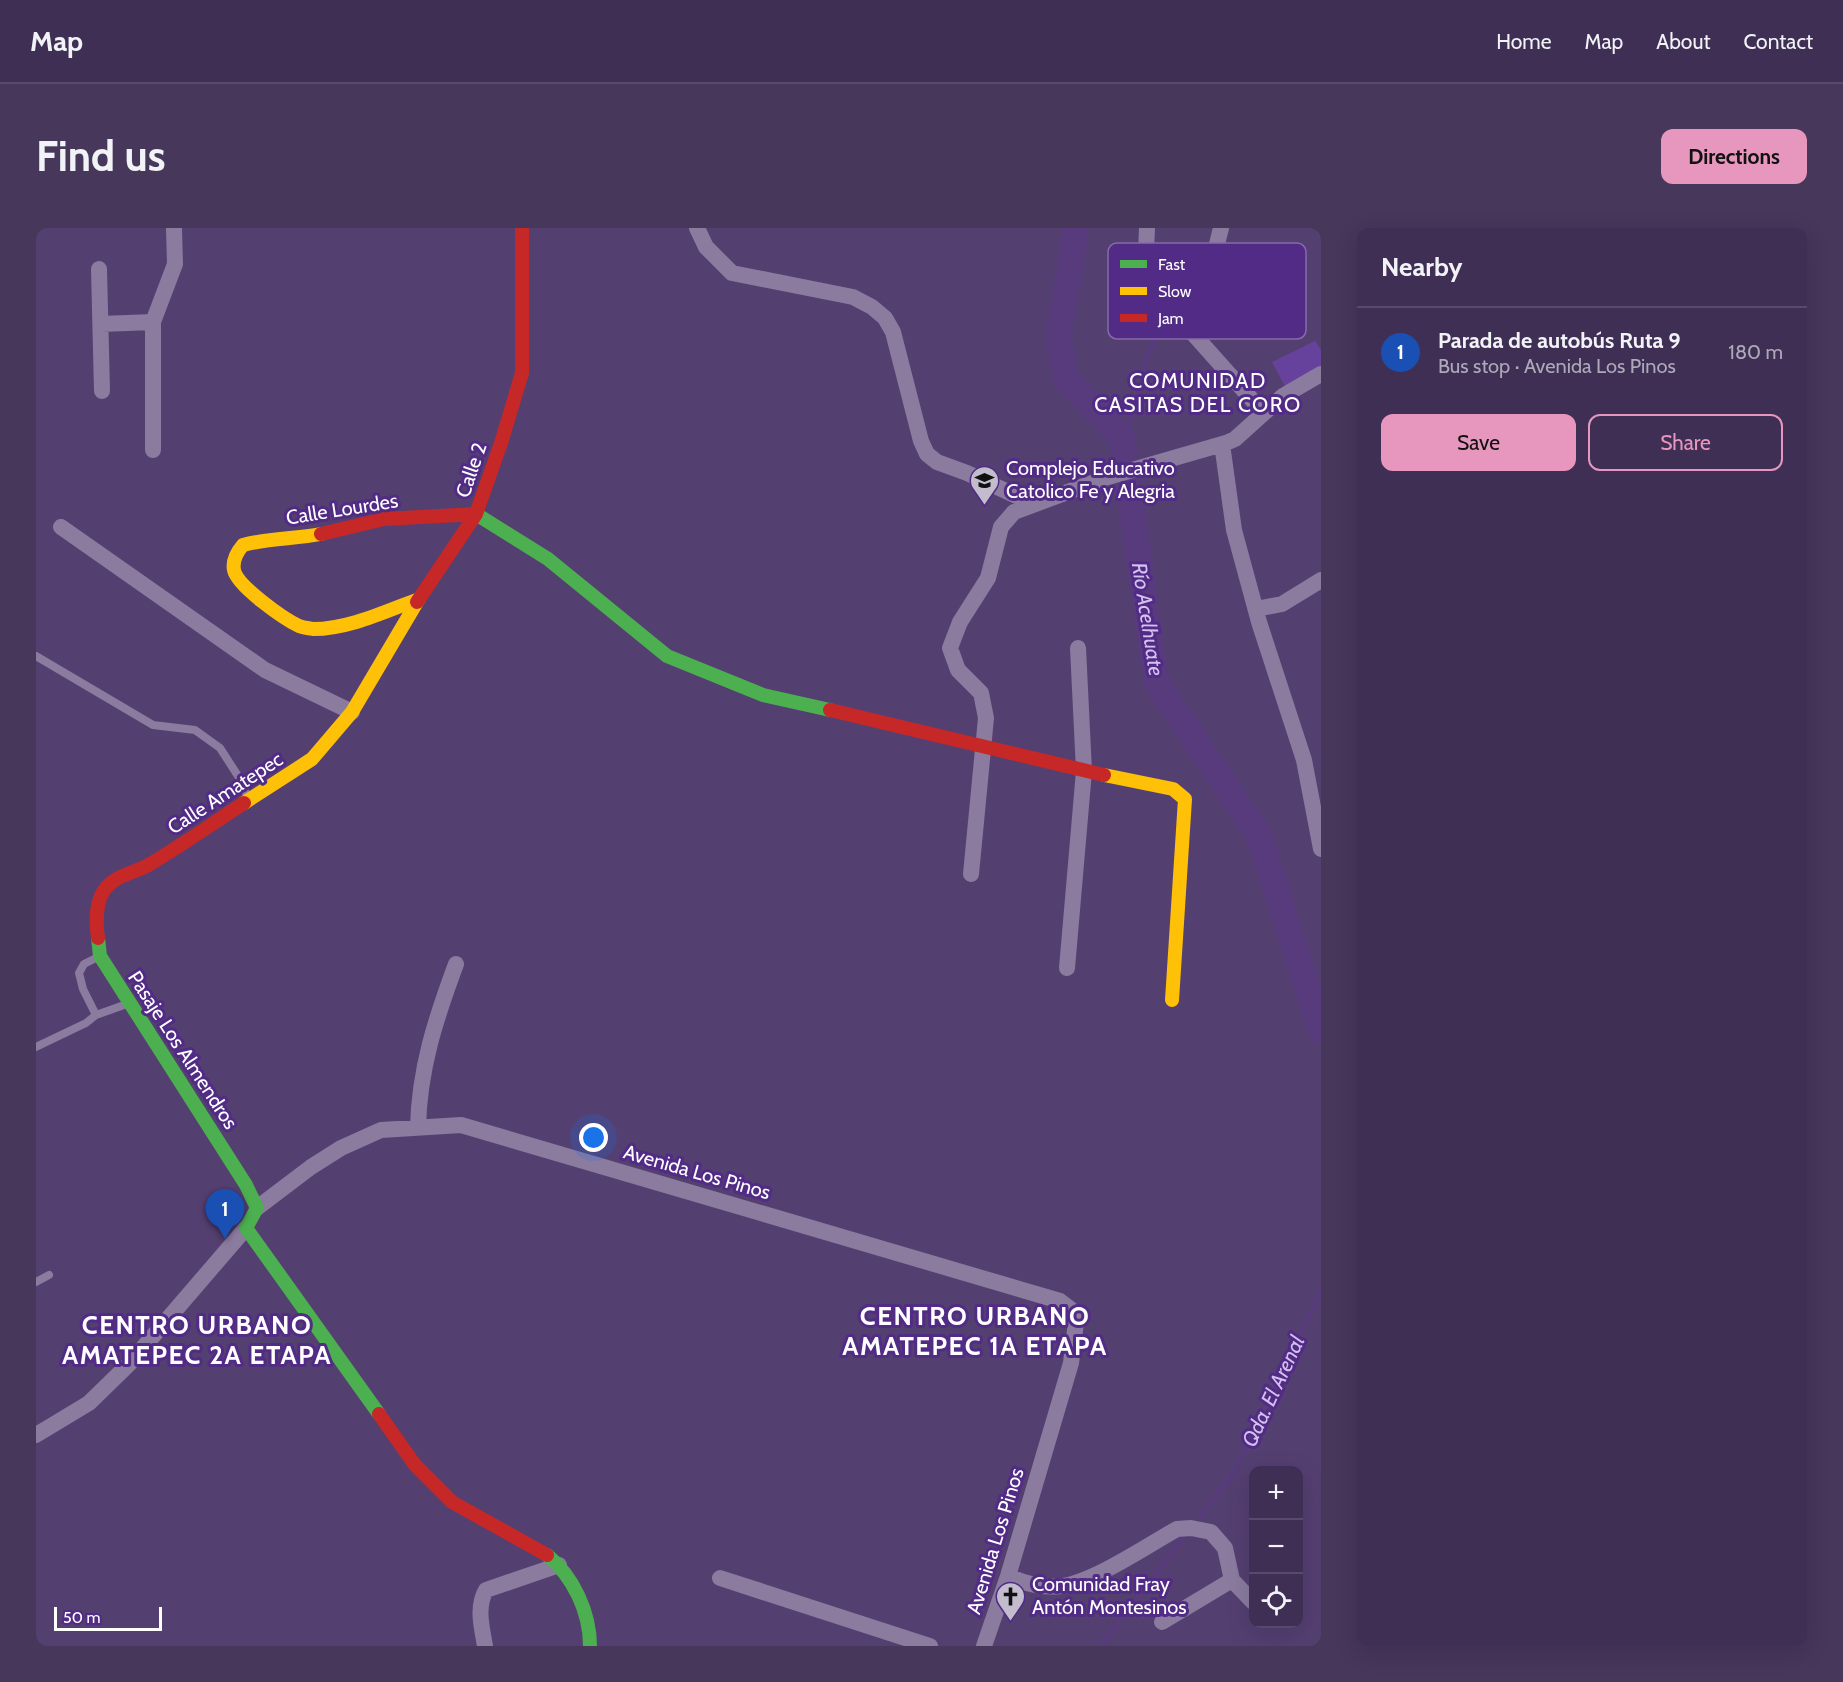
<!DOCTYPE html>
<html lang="en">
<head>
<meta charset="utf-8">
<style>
  :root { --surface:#3f2f55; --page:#46375b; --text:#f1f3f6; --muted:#ada9b9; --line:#584a6c; --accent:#e797bd }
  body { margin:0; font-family:Cabin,sans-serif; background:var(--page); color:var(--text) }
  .controls { position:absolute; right:18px; bottom:18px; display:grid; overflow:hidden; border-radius:12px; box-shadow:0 6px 24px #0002 }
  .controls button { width:54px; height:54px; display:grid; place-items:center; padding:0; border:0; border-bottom:2px solid var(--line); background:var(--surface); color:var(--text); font:30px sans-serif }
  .scale { position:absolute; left:18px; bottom:15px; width:108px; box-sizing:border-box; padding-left:6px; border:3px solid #fff; border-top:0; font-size:16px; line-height:21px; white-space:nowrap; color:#fff; -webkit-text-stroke:4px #512b85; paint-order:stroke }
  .you { position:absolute; left:558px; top:910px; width:21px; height:21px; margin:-15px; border:4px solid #fff; border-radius:50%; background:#1a73e8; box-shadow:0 0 0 9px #1a73e833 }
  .badge { display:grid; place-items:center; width:39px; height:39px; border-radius:50%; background:var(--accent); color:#fff; font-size:20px; font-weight:700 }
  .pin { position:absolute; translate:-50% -50px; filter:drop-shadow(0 2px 3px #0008) }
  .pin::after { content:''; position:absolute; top:32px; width:21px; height:18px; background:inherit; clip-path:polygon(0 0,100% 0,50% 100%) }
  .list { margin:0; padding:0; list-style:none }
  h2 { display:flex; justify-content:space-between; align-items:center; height:78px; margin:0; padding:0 24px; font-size:26px }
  h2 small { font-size:20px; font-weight:400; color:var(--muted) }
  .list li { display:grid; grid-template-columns:39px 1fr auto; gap:18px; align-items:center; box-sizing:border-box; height:90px; padding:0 24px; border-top:2px solid var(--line) }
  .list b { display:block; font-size:22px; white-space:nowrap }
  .list p { margin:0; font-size:20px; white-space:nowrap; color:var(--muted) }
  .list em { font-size:20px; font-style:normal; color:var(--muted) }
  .actions { display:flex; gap:12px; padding:18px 24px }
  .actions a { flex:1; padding:14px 0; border:2px solid var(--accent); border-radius:12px; text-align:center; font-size:21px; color:var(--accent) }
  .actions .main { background:var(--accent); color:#111 }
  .icon { flex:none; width:33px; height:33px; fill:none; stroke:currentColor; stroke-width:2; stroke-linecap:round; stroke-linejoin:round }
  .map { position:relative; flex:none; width:1285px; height:1418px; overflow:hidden; border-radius:12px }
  header { display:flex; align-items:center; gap:36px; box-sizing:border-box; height:84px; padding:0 30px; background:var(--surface); border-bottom:2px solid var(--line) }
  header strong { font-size:28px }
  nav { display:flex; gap:33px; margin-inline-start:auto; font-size:21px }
  .intro { display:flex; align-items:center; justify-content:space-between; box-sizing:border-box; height:144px; padding:0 36px }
  h1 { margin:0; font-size:42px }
  .button { padding:15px 27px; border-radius:12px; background:var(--accent); color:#111; font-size:21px; font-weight:700 }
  main { display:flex; gap:36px; padding:0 36px }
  aside { flex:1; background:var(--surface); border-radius:12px; box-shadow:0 6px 24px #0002 }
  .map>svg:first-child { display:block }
  .green { fill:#67429c }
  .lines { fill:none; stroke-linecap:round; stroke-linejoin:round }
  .stream { stroke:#583b7d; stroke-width:4.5 }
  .river { stroke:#583b7d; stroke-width:26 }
  .lane { stroke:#8a7b9f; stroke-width:8 }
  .street { stroke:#8a7b9f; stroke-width:16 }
  .fast { stroke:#4caf50; stroke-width:14 }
  .slow { stroke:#ffc107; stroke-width:14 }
  .jam { stroke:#c62828; stroke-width:14 }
  .labels { text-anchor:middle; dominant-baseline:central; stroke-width:6; stroke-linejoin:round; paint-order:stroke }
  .poi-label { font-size:20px; fill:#fff; stroke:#512b85; text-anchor:start }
  .street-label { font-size:20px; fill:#fff; stroke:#512b85 }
  .neighbourhood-label { font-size:21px; letter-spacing:1.5px; fill:#fff; stroke:#512b85 }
  .water-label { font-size:21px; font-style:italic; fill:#d3c1ee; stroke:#512b85 }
  .district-label { font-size:26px; font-weight:bold; letter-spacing:1.5px; fill:#fff; stroke:#512b85 }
  .key { fill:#512b85; stroke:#856baa; stroke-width:1.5 }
  .key-label { font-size:16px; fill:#fff }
</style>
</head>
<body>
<header>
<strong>Map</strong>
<nav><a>Home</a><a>Map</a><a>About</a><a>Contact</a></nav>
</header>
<div class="intro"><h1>Find us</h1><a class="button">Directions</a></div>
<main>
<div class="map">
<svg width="1285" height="1418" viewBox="0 0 1285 1418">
  <rect width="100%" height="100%" fill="#543f71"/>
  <path class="green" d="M 1279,113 L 1285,122 L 1285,140 L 1251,162 L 1236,134 Z"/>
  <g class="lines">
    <path class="stream" d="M 1086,210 L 1098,183 L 1111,129 L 1121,108 L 1132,93
      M 1163,1290 L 1199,1243 L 1285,1062
      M 1065,1418 L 1147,1310"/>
    <path class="river" d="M 1039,0 L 1039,11 L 1022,109 L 1030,151 L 1086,210 L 1120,453 L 1223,607 L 1285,803"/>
    <path class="lane" d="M 0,428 L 117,497 L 159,502 L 184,520 L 204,551 L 212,570
      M 60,787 L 47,761 L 43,745 L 48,736 L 62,729
      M 0,819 L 50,795 L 60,787 L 91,776
      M 0,1054 L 13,1047"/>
    <path class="street" d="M 661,0 L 670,19 L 696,45 L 817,69 L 836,79 L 849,90 L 857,104 L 885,213 L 891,226 L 901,234 L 931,245 L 998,276
      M 1111,0 L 1109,49 L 1111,58 L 1136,82 L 1227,184
      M 63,41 L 66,163
      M 1136,82 L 1178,51 L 1181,45 L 1180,20 L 1185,0
      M 65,96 L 117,94
      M 1186,216 L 1198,302 L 1223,394 L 1268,532 L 1285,621
      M 117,222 L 117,94 L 139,36 L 138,0
      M 25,299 L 229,442 L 316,484
      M 1220,381 L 1246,376 L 1285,352
      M 935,646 L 950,490 L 945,465 L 922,442 L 914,420 L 924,394 L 952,350 L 965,299 L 978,284 L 1072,249 L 1190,215 L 1199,211 L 1247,168 L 1285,146
      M 1031,740 L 1048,543 L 1042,420
      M 382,900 C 383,841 400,790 420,736
      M 221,980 L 275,939 L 305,920 L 345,902 L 425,897 L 1024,1073 L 1041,1086 L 1035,1135 L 972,1348 L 948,1418
      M 0,1207 L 53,1175 L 93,1136 L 210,1000
      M 972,1348 C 989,1356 1007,1360 1026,1358 C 1058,1354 1112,1317 1141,1301 L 1155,1300 L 1175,1304 L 1189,1320 L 1196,1352 L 1217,1374
      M 684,1350 L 894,1418
      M 1126,1394 L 1196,1352
      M 449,1418 C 446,1400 440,1379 450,1362 L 523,1337"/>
    <path class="fast" d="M 440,286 L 512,331 L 631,428 L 727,467 L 794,482
      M 62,710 L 64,728 L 210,957 L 221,980 L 210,1000 L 343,1186
      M 511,1327 C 537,1348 554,1384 554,1418"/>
    <path class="slow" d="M 285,306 C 259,311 233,310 207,317 C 201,324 196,332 198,342 C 201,358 248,391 263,398 C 268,400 272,400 277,401 C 313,401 350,383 383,371
      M 1068,547 L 1137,561 L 1149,571 L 1136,772
      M 208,575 L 276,531 L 316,484 L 381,374"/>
    <path class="jam" d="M 285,306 L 348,291 L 440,286
      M 381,374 L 440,286 L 465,215 L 486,145 L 486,0
      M 794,482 L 1068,547
      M 62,710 C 60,695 59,678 67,664 C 78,646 98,646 114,636 C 146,617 177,595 208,575
      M 343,1186 L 379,1237 L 416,1274 L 511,1327"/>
  </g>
  <defs>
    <symbol id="school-pin" viewBox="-11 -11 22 30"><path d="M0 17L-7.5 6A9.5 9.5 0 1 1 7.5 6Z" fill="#c3bccd" stroke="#512b85"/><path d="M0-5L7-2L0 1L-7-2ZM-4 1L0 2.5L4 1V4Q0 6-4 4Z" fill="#111"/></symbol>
    <symbol id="church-pin" viewBox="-11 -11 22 30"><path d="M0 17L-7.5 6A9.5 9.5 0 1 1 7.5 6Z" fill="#c3bccd" stroke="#512b85"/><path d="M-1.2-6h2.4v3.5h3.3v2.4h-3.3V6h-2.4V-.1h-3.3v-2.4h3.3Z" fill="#111"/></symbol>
  </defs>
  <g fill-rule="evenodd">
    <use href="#school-pin" x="932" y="236" width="33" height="45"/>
    <use href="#church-pin" x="958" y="1352" width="33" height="45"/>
  </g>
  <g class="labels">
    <g class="poi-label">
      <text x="970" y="240">Complejo Educativo<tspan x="970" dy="23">Catolico Fe y Alegria</tspan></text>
      <text x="996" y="1356">Comunidad Fray<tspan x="996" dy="23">Antón Montesinos</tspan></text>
    </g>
    <g class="street-label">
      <text transform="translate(435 242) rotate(-71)">Calle 2</text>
      <text transform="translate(306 281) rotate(-9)">Calle Lourdes</text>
      <text transform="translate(189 565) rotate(-33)">Calle Amatepec</text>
      <text transform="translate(147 822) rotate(57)">Pasaje Los Almendros</text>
      <text transform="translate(661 944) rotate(16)">Avenida Los Pinos</text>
      <text transform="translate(959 1313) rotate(-73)">Avenida Los Pinos</text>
    </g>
    <g class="neighbourhood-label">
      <text x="1162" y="152">COMUNIDAD<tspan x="1162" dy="24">CASITAS DEL CORO</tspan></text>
    </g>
    <g class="water-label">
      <text transform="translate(1112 391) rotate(81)">Río Acelhuate</text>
      <text transform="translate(1237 1163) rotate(-65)">Qda. El Arenal</text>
    </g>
    <g class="district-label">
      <text x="939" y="1088">CENTRO URBANO<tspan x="939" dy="30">AMATEPEC 1A ETAPA</tspan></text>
      <text x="161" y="1097">CENTRO URBANO<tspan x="161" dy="30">AMATEPEC 2A ETAPA</tspan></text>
    </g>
  </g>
  <rect x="1072" y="15" width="198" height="96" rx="9" class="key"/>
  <rect x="1084" y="32" width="27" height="8" fill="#4caf50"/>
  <rect x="1084" y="59" width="27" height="8" fill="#ffc107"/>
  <rect x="1084" y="86" width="27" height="8" fill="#c62828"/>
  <g class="key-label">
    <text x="1122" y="42">Fast</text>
    <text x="1122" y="69">Slow</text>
    <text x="1122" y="96">Jam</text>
  </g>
</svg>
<div class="controls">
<button>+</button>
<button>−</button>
<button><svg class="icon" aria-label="locate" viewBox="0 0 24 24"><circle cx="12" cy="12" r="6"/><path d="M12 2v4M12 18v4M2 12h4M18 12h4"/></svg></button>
</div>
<div class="scale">50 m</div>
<div class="you"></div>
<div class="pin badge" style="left:189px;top:1011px;background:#1a4fb4">1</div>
</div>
<aside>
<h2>Nearby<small></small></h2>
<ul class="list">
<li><span class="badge" style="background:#1a4fb4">1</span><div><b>Parada de autobús Ruta 9</b><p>Bus stop · Avenida Los Pinos</p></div><em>180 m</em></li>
</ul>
<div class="actions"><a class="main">Save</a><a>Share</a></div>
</aside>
</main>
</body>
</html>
